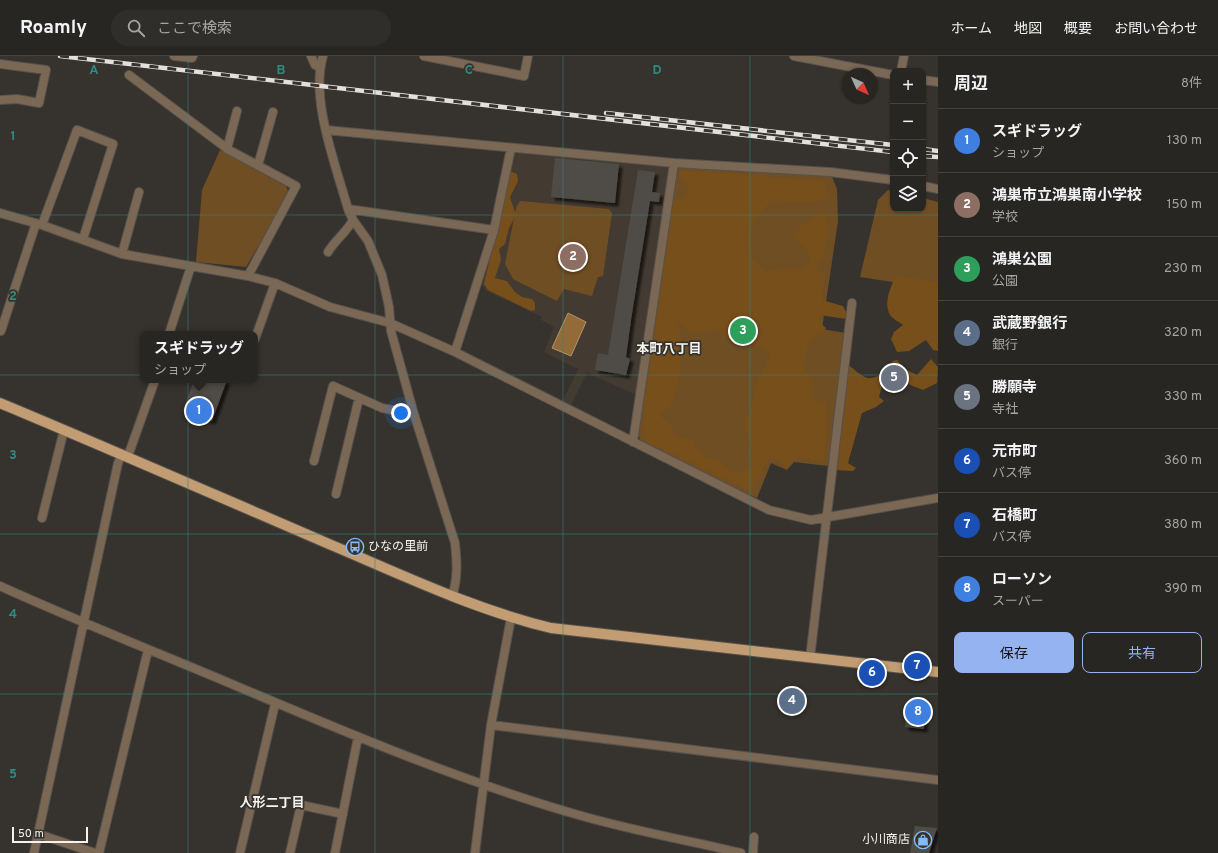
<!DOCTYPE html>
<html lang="ja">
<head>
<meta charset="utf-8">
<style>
  :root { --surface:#282622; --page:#302e2a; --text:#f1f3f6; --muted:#a5a5a5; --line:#444340; --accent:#95b2f1 }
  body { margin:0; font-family:Overpass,"Noto Sans JP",sans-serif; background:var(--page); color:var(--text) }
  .controls { position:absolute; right:12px; top:12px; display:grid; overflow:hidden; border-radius:8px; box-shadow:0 1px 3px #0004 }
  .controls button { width:36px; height:36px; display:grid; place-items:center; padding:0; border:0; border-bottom:1px solid var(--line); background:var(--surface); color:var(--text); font:20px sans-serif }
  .compass { position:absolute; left:842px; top:12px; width:36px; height:36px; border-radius:50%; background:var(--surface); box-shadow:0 1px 3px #0004; rotate:135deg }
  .scale { position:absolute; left:12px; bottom:10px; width:76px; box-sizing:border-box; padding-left:4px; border:2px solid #f5f3f0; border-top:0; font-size:11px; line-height:14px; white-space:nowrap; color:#f5f3f0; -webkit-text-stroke:3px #36322d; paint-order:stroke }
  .you { position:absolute; left:401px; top:357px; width:14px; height:14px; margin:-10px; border:3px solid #fff; border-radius:50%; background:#1a73e8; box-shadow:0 0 0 6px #1a73e833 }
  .badge { display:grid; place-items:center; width:26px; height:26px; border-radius:50%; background:var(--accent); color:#fff; font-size:13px; font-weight:700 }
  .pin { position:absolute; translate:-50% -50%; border:2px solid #fff; box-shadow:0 1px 4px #0006 }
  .popup { position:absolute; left:140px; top:275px; width:118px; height:52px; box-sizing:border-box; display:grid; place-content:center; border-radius:8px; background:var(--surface); filter:drop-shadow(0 1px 3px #0005); font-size:13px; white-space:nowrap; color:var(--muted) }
  .popup b { font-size:15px; color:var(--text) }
  .popup::after { content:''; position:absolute; left:50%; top:100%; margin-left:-8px; border:8px solid transparent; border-top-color:var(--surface) }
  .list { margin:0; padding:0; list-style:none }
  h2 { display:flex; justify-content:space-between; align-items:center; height:52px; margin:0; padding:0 16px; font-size:17px }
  h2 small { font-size:13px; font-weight:400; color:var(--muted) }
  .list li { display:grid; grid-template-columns:26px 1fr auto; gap:12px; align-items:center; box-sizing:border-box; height:64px; padding:0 16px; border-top:1px solid var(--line) }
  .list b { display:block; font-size:15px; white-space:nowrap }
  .list p { margin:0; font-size:13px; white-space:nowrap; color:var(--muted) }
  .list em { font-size:13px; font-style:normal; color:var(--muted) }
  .actions { display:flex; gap:8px; padding:12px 16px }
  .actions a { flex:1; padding:9px 0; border:1px solid var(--accent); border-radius:8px; text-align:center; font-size:14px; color:var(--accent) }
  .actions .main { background:var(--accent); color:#111 }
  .icon { flex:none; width:22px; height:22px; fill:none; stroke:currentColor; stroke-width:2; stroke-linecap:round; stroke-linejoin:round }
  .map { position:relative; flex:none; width:938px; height:797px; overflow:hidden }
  header { display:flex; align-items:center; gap:24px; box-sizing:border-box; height:56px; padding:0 20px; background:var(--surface); border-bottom:1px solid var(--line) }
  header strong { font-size:19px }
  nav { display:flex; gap:22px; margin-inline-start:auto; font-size:14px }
  .search { width:280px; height:36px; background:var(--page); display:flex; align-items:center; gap:10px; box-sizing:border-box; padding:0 14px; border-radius:22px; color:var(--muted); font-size:15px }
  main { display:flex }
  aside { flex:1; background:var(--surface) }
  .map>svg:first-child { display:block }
  .built { fill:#433a31 }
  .green { fill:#704e24 }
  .forest { fill:#774f1b; fill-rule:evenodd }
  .water { fill:#946b38; stroke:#b1946f }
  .building { fill:#4f4b47; filter:url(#shadow) }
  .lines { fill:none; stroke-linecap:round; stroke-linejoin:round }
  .minor-casing { stroke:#55514c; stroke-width:10 }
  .primary-casing { stroke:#55514c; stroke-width:12 }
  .minor { stroke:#7b6854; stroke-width:8 }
  .primary { stroke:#c29c72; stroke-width:10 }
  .rail-casing { stroke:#e2e0dc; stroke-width:4.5 }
  .rail { stroke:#36322d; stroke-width:3; stroke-dasharray:9; stroke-linecap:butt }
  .grid { fill:none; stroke:#328982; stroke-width:1; stroke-opacity:0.55 }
  .labels { text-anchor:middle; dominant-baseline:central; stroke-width:3.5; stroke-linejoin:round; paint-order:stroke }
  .poi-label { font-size:12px; fill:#f5f3f0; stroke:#36322d; text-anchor:start }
  .neighbourhood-label { font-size:13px; font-weight:bold; fill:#f5f3f0; stroke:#36322d }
  .grid-label { font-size:13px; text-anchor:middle; font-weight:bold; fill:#328982; stroke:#36322d; stroke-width:3.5; stroke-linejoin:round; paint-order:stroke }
</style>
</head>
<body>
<header>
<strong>Roamly</strong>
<div class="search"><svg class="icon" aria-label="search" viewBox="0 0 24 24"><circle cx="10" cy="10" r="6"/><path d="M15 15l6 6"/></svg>ここで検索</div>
<nav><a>ホーム</a><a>地図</a><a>概要</a><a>お問い合わせ</a></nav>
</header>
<main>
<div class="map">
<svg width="938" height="797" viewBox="0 0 938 797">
  <defs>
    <filter id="shadow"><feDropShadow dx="3.5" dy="3.5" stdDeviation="1" flood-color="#0009"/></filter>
  </defs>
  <rect width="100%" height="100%" fill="#36322d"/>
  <path class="built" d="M 515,97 L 668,110 L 671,116 L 636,339 L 587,317 L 571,350 L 562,346 L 578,313 L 544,296 L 554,271 L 541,264 L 542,261 L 486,235 L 482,229 L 512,99 Z"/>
  <path class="green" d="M 220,94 L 286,130 L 288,135 L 265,179 L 246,211 L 196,206 L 202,134 Z
    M 675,109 L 830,116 L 837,133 L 838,165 L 822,273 L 846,277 L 828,410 L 794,406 L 787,414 L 771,407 L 757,442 L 722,427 L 640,385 L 638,372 Z
    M 888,134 L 893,135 L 893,153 L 923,153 L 923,142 L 938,146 L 938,233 L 860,221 L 878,144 Z
    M 520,145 L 609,153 L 612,157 L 603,220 L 598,221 L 592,240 L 564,233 L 557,245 L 513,223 L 505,208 L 516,152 Z"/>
  <path class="forest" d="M 510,115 L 517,118 L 518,125 L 510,141 L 516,159 L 509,172 L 505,188 L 499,193 L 501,204 L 495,222 L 507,225 L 515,236 L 522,241 L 532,243 L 535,247 L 535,254 L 531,255 L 488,234 L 484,228 Z
    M 677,115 L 761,119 L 768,121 L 824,125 L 829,142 C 820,148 784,145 771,145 C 748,169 750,170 752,202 L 765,216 L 778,213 L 801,213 L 811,205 L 806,193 L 794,182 L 801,169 L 810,166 L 814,158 L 824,156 C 833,169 826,190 822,204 L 819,205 L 816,211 L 824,218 L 822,244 L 843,250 L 846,256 L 846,263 L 820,259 L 819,266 L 826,272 L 822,279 L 816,278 C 807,287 804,301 804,313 L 812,324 L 813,342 L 826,348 L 827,358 L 824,406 L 797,401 L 788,411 L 770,400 L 753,433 L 745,433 L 644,384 L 643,359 L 672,144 L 681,143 L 690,135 ZM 677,267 L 682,267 L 687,275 C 700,277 708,278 720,272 L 725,282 C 741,288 757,286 771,299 L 757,325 L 750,355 L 744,366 C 748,387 755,387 750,411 L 740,417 L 731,415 L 718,404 L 706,402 L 697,392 L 692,383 L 678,381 L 672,375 L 671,369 L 659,359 L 671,350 L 680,318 L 682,284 Z
    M 896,219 L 938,227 L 938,295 L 933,294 L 926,284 L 909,295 L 897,296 L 891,283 L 894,276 L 903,269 C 899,266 893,263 890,259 C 883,246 891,231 896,219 Z
    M 931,303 L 938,311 L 937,327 L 923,334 L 903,326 L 897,332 L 882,330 L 879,341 L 884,345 L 876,351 L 862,357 L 848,407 L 856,412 L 853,415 L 834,414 L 848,309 C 853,312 861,320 867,322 C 877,324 889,313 893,305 L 897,304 L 905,313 L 917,319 Z"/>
  <path class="water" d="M 568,257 L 586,266 L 571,300 L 552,292 Z"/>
  <path class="building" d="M 555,102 L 619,108 L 615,147 L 551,141 Z
    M 638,114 L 655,116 L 652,136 L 660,137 L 659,146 L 650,145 L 631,264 L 626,301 L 630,303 L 626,319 L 595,314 L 598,297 L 608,299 Z
    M 194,324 L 227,324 L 212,365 L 183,355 Z
    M 907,649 L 925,651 L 924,673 L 905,671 Z
    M 915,770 L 937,772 L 929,797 L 910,797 Z"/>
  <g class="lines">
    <defs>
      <path id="minor" d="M 174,0 L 192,2 L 193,0
        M 311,0 L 315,9 L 319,11
        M 323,0 C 310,43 336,110 348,153 L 353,164 L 368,185 L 382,219 L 389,251 L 391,275 L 414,358 L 455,487 C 457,506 458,522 452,541
        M 424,0 L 524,20 L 528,0
        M 794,0 L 893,19
        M 0,8 L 46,14 L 39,47 L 17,43 L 0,44
        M 901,15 L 904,0
        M 129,19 L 229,94 L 296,130 L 248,220
        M 923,24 L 938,26
        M 326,74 L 674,107 L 830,116 L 893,124
        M 227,93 L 237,55
        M 258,109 L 273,56
        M 923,130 L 938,133
        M 348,153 L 494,174
        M 0,157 L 42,169 L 122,198 L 248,220 L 275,227 L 330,251 L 390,267 L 455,296 L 769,454 L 811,464 L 938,442
        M 42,169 L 77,74 L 113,88 L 83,183
        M 328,196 C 335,184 346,177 353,164
        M 122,198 L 139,136
        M 1,275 L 36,167
        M 169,278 L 191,210
        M 255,283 L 275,227
        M 455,296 L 494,174 L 511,92
        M 633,386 L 674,107
        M 128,400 L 155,324
        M 314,405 L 333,330 L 382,352 L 414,358
        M 336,438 L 359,342
        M 42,462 L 64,374
        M 0,530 C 77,565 156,596 234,629 C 345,676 458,724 575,758 C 629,774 686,784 741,797
        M 810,602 L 852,247
        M 491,669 L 938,724
        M 38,778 L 95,797
        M 34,797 L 118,407 L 122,398
        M 99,797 L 148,594
        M 240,797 L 275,648
        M 290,797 L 301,749 L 343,758
        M 335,797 L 358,681
        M 475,797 L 491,669 L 511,562
        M 753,797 L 754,781"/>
      <path id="primary" d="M 0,347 C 108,392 215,439 322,485 C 398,517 472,553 551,572 L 938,616"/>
    </defs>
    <use href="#minor" class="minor-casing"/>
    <use href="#primary" class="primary-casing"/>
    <use href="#minor" class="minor"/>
    <use href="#primary" class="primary"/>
    <defs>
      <path id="rail" d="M 60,0 L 893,96
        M 606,57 L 893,89
        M 923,93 L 938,95
        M 923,100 L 938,101"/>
    </defs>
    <use href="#rail" class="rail-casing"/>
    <use href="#rail" class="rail"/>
  </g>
  <path class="grid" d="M 188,0 L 188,797M 375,0 L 375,797M 563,0 L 563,797M 750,0 L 750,797M 0,159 L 938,159M 0,319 L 938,319M 0,478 L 938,478M 0,638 L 938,638"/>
  <defs>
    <symbol id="bus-ring" viewBox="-11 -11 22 22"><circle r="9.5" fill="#36322d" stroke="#80bdfa" stroke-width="1.5"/><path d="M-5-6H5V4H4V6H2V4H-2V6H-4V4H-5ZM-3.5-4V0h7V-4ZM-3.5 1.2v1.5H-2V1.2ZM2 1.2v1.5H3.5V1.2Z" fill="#80bdfa"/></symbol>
    <symbol id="shop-ring" viewBox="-11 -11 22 22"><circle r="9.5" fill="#36322d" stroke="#80bdfa" stroke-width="1.5"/><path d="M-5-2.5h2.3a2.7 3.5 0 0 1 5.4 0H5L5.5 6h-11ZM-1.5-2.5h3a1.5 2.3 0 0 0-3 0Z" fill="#80bdfa"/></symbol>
  </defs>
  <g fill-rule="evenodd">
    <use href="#bus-ring" x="345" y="481" width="20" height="20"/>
    <use href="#shop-ring" x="913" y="774" width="20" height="20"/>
  </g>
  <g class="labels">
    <g class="poi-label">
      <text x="368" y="491">ひなの里前</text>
      <text x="910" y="784" text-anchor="end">小川商店</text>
    </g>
    <g class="neighbourhood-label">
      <text x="669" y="294">本町八丁目</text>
      <text x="272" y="748">人形二丁目</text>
    </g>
  </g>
  <g class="grid-label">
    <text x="94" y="18">A</text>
    <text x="281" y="18">B</text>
    <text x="469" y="18">C</text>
    <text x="657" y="18">D</text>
    <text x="13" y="84">1</text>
    <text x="13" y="244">2</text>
    <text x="13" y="403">3</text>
    <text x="13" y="562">4</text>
    <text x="13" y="722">5</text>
  </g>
</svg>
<div class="controls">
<button>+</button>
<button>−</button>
<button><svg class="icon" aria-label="locate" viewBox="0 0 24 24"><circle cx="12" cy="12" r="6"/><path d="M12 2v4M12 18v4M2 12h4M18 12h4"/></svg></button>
<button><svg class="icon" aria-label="layers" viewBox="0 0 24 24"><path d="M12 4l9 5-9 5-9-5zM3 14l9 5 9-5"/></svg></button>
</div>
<svg class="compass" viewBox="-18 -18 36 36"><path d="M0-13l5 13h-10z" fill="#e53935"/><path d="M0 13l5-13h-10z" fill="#a5a5a5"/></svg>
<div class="scale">50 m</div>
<div class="you"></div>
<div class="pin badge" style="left:199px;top:355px;background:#3f7fe0">1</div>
<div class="popup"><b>スギドラッグ</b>ショップ</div>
<div class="pin badge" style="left:573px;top:201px;background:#8d6e63">2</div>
<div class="pin badge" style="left:743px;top:275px;background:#2e9e5b">3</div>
<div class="pin badge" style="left:792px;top:645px;background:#5c6f8a">4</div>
<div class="pin badge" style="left:894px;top:322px;background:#6b7280">5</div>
<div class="pin badge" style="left:872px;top:617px;background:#1a4fb4">6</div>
<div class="pin badge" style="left:917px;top:610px;background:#1a4fb4">7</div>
<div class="pin badge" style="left:918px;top:656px;background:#3f7fe0">8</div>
</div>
<aside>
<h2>周辺<small>8件</small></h2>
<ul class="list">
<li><span class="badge" style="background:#3f7fe0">1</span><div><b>スギドラッグ</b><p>ショップ</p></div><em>130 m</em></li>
<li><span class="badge" style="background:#8d6e63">2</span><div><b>鴻巣市立鴻巣南小学校</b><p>学校</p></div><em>150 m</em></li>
<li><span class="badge" style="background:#2e9e5b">3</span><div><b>鴻巣公園</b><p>公園</p></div><em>230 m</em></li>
<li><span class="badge" style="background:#5c6f8a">4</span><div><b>武蔵野銀行</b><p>銀行</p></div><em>320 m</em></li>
<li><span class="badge" style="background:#6b7280">5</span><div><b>勝願寺</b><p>寺社</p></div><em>330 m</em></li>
<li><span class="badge" style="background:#1a4fb4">6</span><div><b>元市町</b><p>バス停</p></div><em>360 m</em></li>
<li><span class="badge" style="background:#1a4fb4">7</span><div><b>石橋町</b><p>バス停</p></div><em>380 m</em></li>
<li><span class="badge" style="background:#3f7fe0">8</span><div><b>ローソン</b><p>スーパー</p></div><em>390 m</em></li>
</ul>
<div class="actions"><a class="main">保存</a><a>共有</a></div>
</aside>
</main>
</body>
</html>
